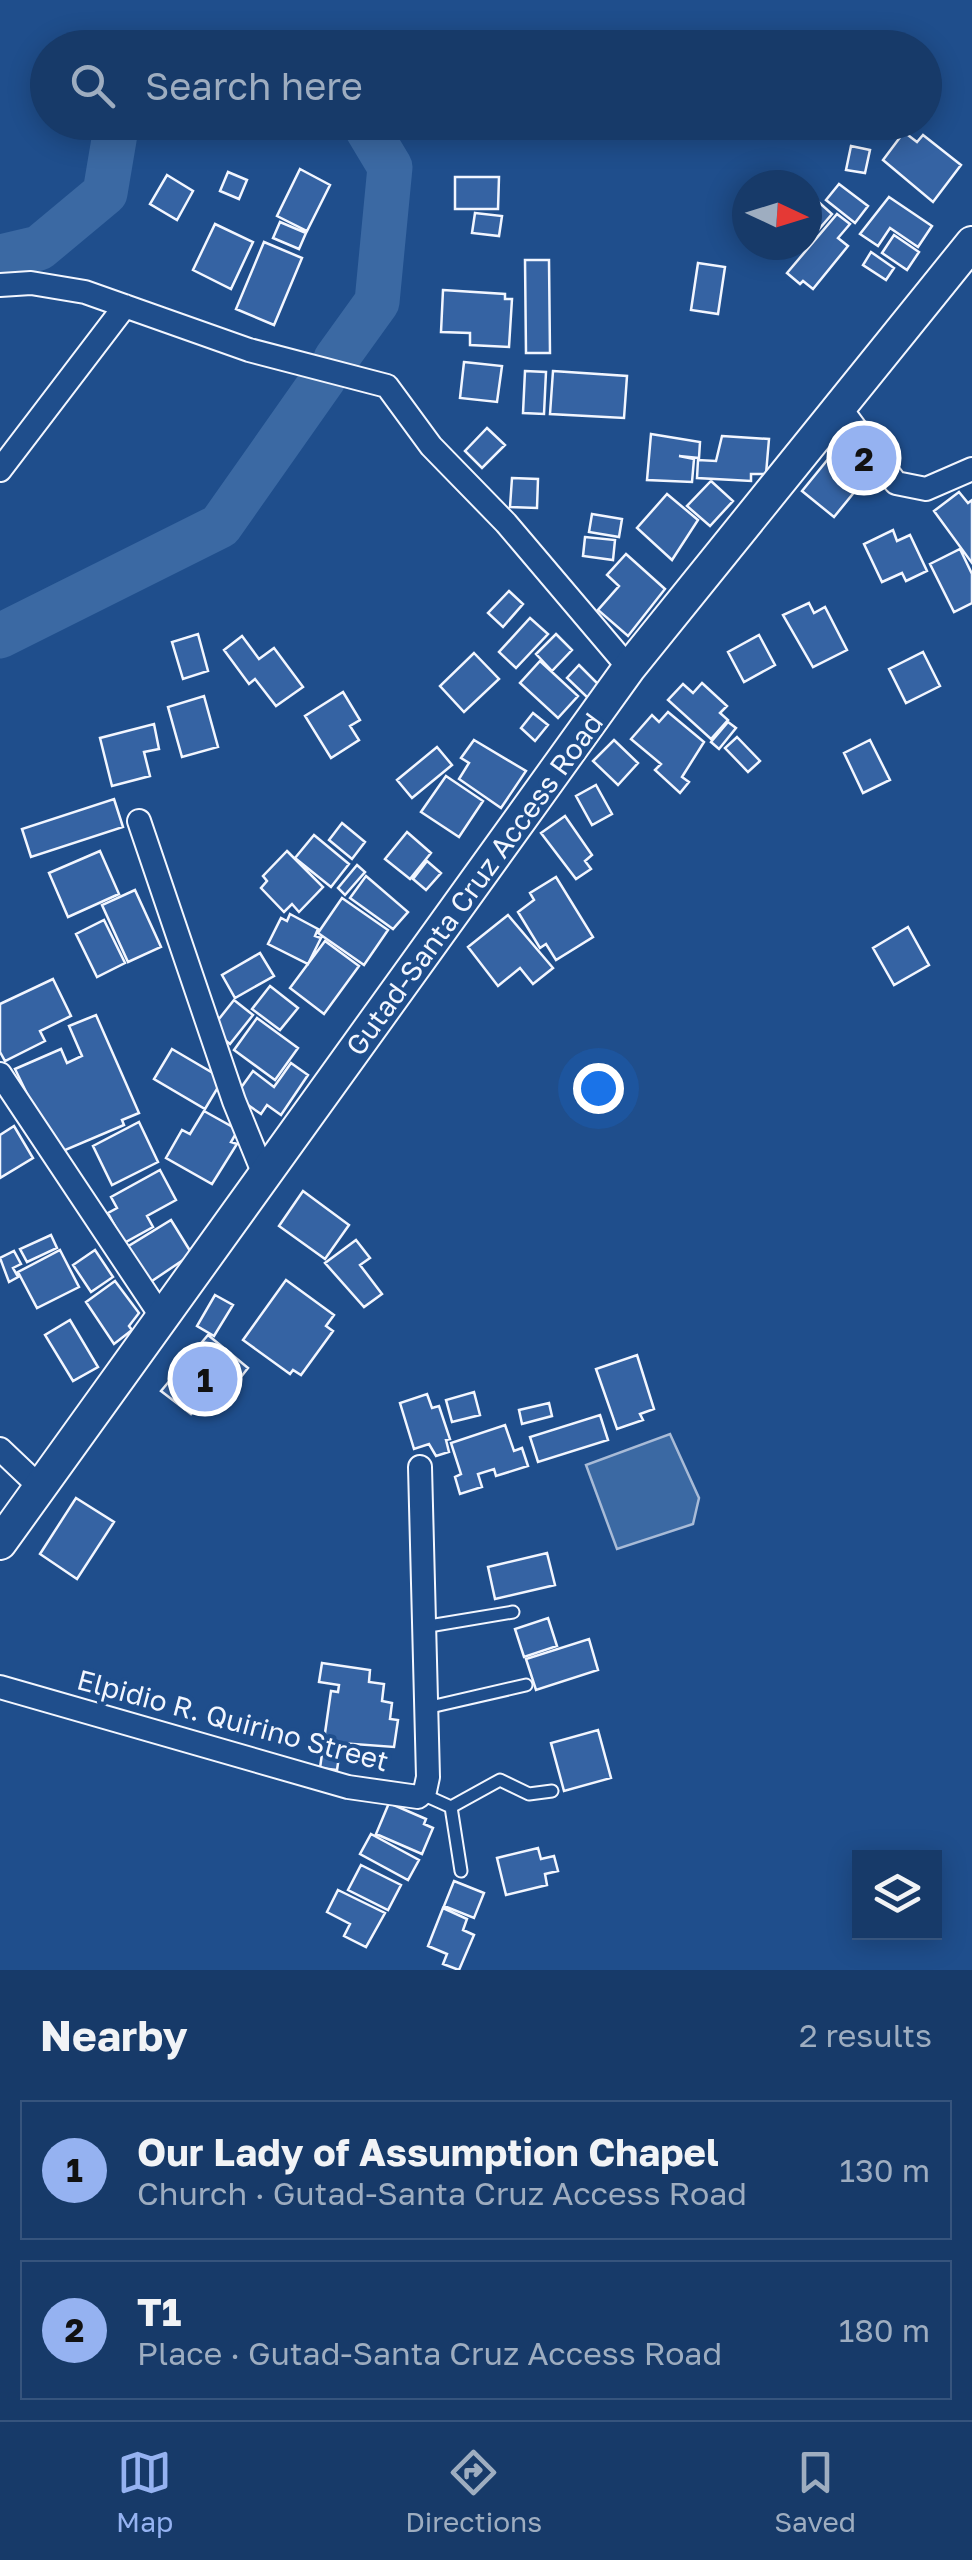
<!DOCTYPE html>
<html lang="en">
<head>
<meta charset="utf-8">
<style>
  :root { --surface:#173a69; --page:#244571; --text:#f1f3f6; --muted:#9eadc0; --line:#36547d; --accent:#95b2f1 }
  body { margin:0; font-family:"Golos Text",sans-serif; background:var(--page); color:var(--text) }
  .controls { position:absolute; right:30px; bottom:30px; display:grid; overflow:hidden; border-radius:0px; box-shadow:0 5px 25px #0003 }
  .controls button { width:90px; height:90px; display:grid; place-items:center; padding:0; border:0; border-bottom:2px solid var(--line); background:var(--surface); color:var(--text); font:50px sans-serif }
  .compass { position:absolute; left:732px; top:170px; width:90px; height:90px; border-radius:50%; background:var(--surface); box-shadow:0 5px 25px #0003; rotate:94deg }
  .you { position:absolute; left:598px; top:1088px; width:35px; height:35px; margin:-25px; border:8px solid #fff; border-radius:50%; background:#1a73e8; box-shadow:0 0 0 15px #1a73e833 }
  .badge { display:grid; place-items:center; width:65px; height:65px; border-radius:50%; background:var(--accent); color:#111; font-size:32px; font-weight:700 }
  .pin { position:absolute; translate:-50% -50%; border:5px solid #fff; box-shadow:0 2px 10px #0006 }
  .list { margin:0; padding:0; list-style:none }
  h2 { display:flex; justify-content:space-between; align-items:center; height:130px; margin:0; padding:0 40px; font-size:42px }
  h2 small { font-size:32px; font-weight:400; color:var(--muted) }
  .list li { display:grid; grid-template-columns:65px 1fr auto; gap:30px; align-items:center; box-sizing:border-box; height:140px; margin:0 20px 20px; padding:0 20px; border:2px solid var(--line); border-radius:0px }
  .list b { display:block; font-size:38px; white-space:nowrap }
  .list p { margin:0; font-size:32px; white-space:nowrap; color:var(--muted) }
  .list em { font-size:32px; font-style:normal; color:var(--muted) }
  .icon { flex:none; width:55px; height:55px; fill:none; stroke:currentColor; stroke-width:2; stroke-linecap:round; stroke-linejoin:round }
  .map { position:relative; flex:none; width:972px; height:1970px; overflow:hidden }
  .search { position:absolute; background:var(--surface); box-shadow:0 5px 25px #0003; left:30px; right:30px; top:30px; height:110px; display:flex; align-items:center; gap:25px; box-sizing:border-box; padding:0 35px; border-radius:55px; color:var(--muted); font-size:38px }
  .sheet { height:450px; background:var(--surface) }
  nav { display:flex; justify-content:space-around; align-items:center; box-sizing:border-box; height:140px; border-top:2px solid var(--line); background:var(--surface); font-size:28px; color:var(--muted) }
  nav a { display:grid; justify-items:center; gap:5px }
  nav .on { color:var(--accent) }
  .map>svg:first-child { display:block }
  .water { fill:#3b69a3; stroke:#a8bbd7; stroke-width:2.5 }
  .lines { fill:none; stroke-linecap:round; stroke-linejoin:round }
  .river { stroke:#3b69a3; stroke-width:45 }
  .building { fill:#3563a3; stroke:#f2f6ff; stroke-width:2.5 }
  .service-casing { stroke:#f2f6ff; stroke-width:15 }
  .minor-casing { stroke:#f2f6ff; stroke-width:26 }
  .secondary-casing { stroke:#f2f6ff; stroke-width:36 }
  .service { stroke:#1f4e8c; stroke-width:11 }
  .minor { stroke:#1f4e8c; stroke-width:22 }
  .secondary { stroke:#1f4e8c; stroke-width:32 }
  .labels { text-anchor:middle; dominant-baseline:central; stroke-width:8; stroke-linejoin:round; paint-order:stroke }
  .street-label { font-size:28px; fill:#f2f6ff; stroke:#1f4e8c }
</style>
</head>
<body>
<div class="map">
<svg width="972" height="1970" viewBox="0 0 972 1970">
  <rect width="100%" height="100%" fill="#1f4e8c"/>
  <path class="water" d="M 670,1434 L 699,1498 L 693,1524 L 617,1549 L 586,1465 Z"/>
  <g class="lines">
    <path class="river" d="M 0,257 L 39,248 L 105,193 L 117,122
      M 336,359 L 377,302 L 390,167 L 363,122
      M 0,636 L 220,526 L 324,378"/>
  </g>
  <path class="building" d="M 904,132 L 917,142 L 923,135 L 961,165 L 933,202 L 883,160 Z
    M 851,146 L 870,150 L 865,173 L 846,170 Z
    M 300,169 L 330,185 L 307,231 L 277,216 Z
    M 228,172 L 247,180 L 239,199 L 220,191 Z
    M 167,175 L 193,191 L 177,220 L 150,204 Z
    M 455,177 L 499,177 L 498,209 L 455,209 Z
    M 839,184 L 868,206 L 855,223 L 826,200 Z
    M 813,197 L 832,214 L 807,243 L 807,204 Z
    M 889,197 L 932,226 L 918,247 L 890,228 L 878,246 L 860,234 Z
    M 475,213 L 502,216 L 499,236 L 472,233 Z
    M 837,214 L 850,224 L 838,238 L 848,246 L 813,289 L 803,281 L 800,284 L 787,273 Z
    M 280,222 L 306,233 L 299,249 L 273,238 Z
    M 215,224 L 253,242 L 231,289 L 193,270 Z
    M 894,235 L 919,252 L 907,270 L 882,253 Z
    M 264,242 L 302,258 L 274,325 L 236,309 Z
    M 871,252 L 894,268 L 886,280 L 863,265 Z
    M 525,260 L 549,260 L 550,353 L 526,353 Z
    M 698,263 L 725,267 L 718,314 L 691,310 Z
    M 443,290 L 505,294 L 505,299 L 512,299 L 509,347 L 470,345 L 470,333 L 441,332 Z
    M 464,362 L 502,366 L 497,402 L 460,398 Z
    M 525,371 L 546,372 L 544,414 L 523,413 Z
    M 553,371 L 627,376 L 624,418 L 550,414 Z
    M 487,428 L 505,445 L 482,468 L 465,451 Z
    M 651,434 L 700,442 L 699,458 L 679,456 L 694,459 L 692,482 L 647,480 Z
    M 722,436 L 769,439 L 766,474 L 751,474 L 751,481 L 697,478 L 698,460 L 716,461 Z
    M 842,442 L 874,468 L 834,517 L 802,491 Z
    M 512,478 L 538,479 L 537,508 L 510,507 Z
    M 711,481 L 733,501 L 710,526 L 687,506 Z
    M 959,492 L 968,503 L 972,500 L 972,563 L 934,511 Z
    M 667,494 L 698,520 L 672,560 L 637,528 Z
    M 592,514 L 622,519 L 619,537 L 589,532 Z
    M 893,530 L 897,541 L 910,535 L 927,571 L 906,581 L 902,573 L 882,582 L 864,544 Z
    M 585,537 L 615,540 L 613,560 L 583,556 Z
    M 960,549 L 972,574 L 972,603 L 954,612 L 930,564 Z
    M 626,554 L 665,589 L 628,636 L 598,610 L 619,586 L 607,575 Z
    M 509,591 L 523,604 L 503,627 L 488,613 Z
    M 809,603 L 814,613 L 825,607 L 847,650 L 813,667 L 783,615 Z
    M 530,618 L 548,634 L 516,668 L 499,652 Z
    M 198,634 L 208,671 L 183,679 L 172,642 Z
    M 556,634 L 572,650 L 552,671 L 536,654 Z
    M 759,635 L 775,665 L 744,682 L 728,652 Z
    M 242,636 L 259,659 L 274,648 L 303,687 L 276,706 L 255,679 L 249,684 L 224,650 Z
    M 923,652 L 940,686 L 906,703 L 889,669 Z
    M 474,653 L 499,679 L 464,712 L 440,686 Z
    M 540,661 L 578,696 L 558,718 L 520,683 Z
    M 579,665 L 600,686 L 588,698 L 567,678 Z
    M 702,683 L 727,706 L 720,713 L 728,720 L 711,739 L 668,700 L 683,684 L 693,693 Z
    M 343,692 L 360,720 L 350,726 L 359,740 L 331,758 L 305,716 Z
    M 204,696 L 218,747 L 182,757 L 168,707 Z
    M 668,712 L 704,742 L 682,777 L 689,782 L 680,793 L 655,770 L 661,764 L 631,739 L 652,715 L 659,722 Z
    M 533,713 L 548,725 L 535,741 L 521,728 Z
    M 728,722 L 736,728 L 719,749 L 711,742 Z
    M 154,724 L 159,749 L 144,752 L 150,776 L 112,786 L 100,738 Z
    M 737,737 L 760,761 L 748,772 L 725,748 Z
    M 474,740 L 526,771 L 501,808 L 459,779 L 469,763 L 461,758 Z
    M 614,740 L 638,763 L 618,785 L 593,761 Z
    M 870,740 L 890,780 L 863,793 L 844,753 Z
    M 437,747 L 452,765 L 412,798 L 397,780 Z
    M 446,776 L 483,801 L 459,837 L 421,812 Z
    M 596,785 L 612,814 L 592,825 L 576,796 Z
    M 114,799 L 123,827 L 31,857 L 22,829 Z
    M 565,816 L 592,855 L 585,861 L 591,869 L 576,879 L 541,833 Z
    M 342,823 L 365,842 L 352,859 L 329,840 Z
    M 407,832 L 431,853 L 410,879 L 385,859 Z
    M 314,835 L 349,864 L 331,887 L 295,858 Z
    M 100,851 L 119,894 L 68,917 L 49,873 Z
    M 287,851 L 323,887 L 299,912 L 292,904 L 284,912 L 261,888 L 267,881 L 263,876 Z
    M 427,861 L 441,873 L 426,890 L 413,879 Z
    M 357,865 L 365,872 L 345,895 L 338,888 Z
    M 366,876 L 408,912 L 393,929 L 350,898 Z
    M 556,877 L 593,937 L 556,960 L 546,944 L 540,948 L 518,912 L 534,900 L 530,893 Z
    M 135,890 L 161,947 L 128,962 L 102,905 Z
    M 342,898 L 388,930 L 364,965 L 318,933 Z
    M 290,914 L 318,929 L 315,936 L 321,938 L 308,964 L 268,944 L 281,918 L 287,921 Z
    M 508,915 L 553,968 L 533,984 L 520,968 L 498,986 L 468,947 Z
    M 104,920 L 125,963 L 97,977 L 76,934 Z
    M 908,927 L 929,965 L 894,985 L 873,948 Z
    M 325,941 L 359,966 L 324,1014 L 290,988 Z
    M 260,953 L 274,976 L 235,998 L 222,975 Z
    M 53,979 L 71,1016 L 40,1031 L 45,1041 L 5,1061 L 0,1052 L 0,1004 Z
    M 270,986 L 298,1008 L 280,1030 L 252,1009 Z
    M 234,1000 L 253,1015 L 230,1044 L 211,1029 Z
    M 96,1015 L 139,1113 L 122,1120 L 124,1125 L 56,1154 L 15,1069 L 61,1049 L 67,1063 L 82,1056 L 69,1026 Z
    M 257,1018 L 298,1048 L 275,1080 L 234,1050 Z
    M 172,1049 L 223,1079 L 205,1109 L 154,1079 Z
    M 291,1063 L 308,1075 L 281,1115 L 267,1105 L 261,1114 L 235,1096 L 253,1071 L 274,1087 Z
    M 204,1111 L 238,1130 L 231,1142 L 237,1144 L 212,1184 L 166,1158 L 182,1130 L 190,1134 Z
    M 139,1122 L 158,1162 L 112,1185 L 93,1146 Z
    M 14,1126 L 33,1158 L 0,1178 L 0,1135 Z
    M 160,1170 L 176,1200 L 147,1216 L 153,1227 L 124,1243 L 108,1213 L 117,1208 L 111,1197 Z
    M 303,1191 L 349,1225 L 325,1259 L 279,1226 Z
    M 171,1220 L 192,1254 L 149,1283 L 127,1247 Z
    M 51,1235 L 57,1248 L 27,1262 L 20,1249 Z
    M 356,1240 L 370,1258 L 360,1265 L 382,1294 L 364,1307 L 325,1263 Z
    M 60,1250 L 79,1287 L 37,1308 L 18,1272 Z
    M 95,1250 L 113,1277 L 91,1292 L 73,1265 Z
    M 14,1251 L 21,1264 L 13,1268 L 18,1277 L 9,1282 L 0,1258 Z
    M 286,1280 L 334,1315 L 326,1326 L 333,1331 L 301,1375 L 293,1370 L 290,1374 L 243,1340 Z
    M 115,1281 L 139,1313 L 129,1326 L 132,1330 L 114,1344 L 86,1302 Z
    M 215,1295 L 233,1305 L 214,1336 L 197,1326 Z
    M 70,1320 L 98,1367 L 73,1381 L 45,1335 Z
    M 208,1335 L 248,1368 L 212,1414 L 200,1403 L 191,1414 L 161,1391 Z
    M 637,1355 L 654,1409 L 640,1414 L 643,1420 L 617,1429 L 596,1369 Z
    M 474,1392 L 480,1415 L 452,1422 L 446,1400 Z
    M 427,1394 L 432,1408 L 439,1406 L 450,1439 L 446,1440 L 449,1452 L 436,1456 L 429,1444 L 414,1449 L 400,1403 Z
    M 549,1403 L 552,1416 L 522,1424 L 519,1410 Z
    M 600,1415 L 608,1440 L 538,1462 L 530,1437 Z
    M 505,1425 L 514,1451 L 522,1448 L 528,1466 L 496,1476 L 494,1469 L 478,1474 L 482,1487 L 460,1494 L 455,1477 L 461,1474 L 451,1443 Z
    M 76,1498 L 114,1522 L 77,1579 L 40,1554 Z
    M 547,1553 L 555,1585 L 495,1599 L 488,1567 Z
    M 548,1618 L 557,1646 L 524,1657 L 515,1629 Z
    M 589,1639 L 598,1670 L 536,1690 L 526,1659 Z
    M 322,1663 L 370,1670 L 369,1682 L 384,1684 L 382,1701 L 392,1703 L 390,1719 L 398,1720 L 394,1747 L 341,1743 L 337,1770 L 320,1768 L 331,1691 L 338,1692 L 339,1685 L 319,1682 Z
    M 598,1730 L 611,1778 L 564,1791 L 551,1743 Z
    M 389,1803 L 426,1819 L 424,1824 L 433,1828 L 422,1854 L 376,1834 Z
    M 371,1834 L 419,1860 L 408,1880 L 360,1854 Z
    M 538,1848 L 541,1859 L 554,1856 L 558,1871 L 545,1874 L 547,1885 L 506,1895 L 497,1858 Z
    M 361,1865 L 401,1885 L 388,1910 L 348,1890 Z
    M 454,1881 L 484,1893 L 474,1918 L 444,1906 Z
    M 338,1890 L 385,1913 L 366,1947 L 344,1936 L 350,1924 L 327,1912 Z
    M 443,1908 L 467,1919 L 463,1930 L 474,1935 L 459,1970 L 443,1964 L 447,1954 L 428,1946 Z"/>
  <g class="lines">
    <defs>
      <path id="service" d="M 423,1627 L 513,1612
        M 426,1708 L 526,1685
        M 422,1794 L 451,1807 L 500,1780 L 529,1794 L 552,1791
        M 451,1807 L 461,1871"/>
      <path id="minor" d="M 0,285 L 31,283 L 85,292 L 249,350 L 387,386 L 431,446 L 506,523 L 629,668
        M 841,409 L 896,483 L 926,489 L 972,469
        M 0,470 L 125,306
        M 139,821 L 234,1101 L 265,1177
        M 0,1074 L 163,1319
        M 0,1449 L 41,1488
        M 0,1687 L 348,1787 L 418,1797 L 425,1791 L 428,1777 L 420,1467"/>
      <path id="secondary" d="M 0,1543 L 629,668 L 972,243"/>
    </defs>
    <use href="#service" class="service-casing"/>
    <use href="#minor" class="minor-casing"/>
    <use href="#secondary" class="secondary-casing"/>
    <use href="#service" class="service"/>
    <use href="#minor" class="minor"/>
    <use href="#secondary" class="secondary"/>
  </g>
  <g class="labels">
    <g class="street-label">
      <text transform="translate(474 884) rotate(-54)">Gutad-Santa Cruz Access Road</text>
      <text transform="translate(233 1720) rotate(15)">Elpidio R. Quirino Street</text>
    </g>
  </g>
</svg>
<div class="controls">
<button><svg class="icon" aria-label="layers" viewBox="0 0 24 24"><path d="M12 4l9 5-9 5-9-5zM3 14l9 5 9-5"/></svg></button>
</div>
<svg class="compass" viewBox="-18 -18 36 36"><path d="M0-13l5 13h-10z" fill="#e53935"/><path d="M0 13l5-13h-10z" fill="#9eadc0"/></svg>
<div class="you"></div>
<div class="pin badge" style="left:205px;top:1379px">1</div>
<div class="pin badge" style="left:864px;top:458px">2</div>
<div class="search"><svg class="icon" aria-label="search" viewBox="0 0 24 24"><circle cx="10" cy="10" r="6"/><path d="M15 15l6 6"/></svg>Search here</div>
</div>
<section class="sheet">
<h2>Nearby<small>2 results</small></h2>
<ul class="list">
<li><span class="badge">1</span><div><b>Our Lady of Assumption Chapel</b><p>Church · Gutad-Santa Cruz Access Road</p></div><em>130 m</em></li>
<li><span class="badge">2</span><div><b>T1</b><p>Place · Gutad-Santa Cruz Access Road</p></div><em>180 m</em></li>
</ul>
</section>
<nav>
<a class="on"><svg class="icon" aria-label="map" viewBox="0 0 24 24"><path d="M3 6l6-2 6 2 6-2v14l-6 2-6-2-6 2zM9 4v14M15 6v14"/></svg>Map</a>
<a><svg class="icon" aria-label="directions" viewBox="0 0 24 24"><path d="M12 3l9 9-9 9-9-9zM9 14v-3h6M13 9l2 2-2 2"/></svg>Directions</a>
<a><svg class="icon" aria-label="saved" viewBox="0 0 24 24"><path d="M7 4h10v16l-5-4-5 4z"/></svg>Saved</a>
</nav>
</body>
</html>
